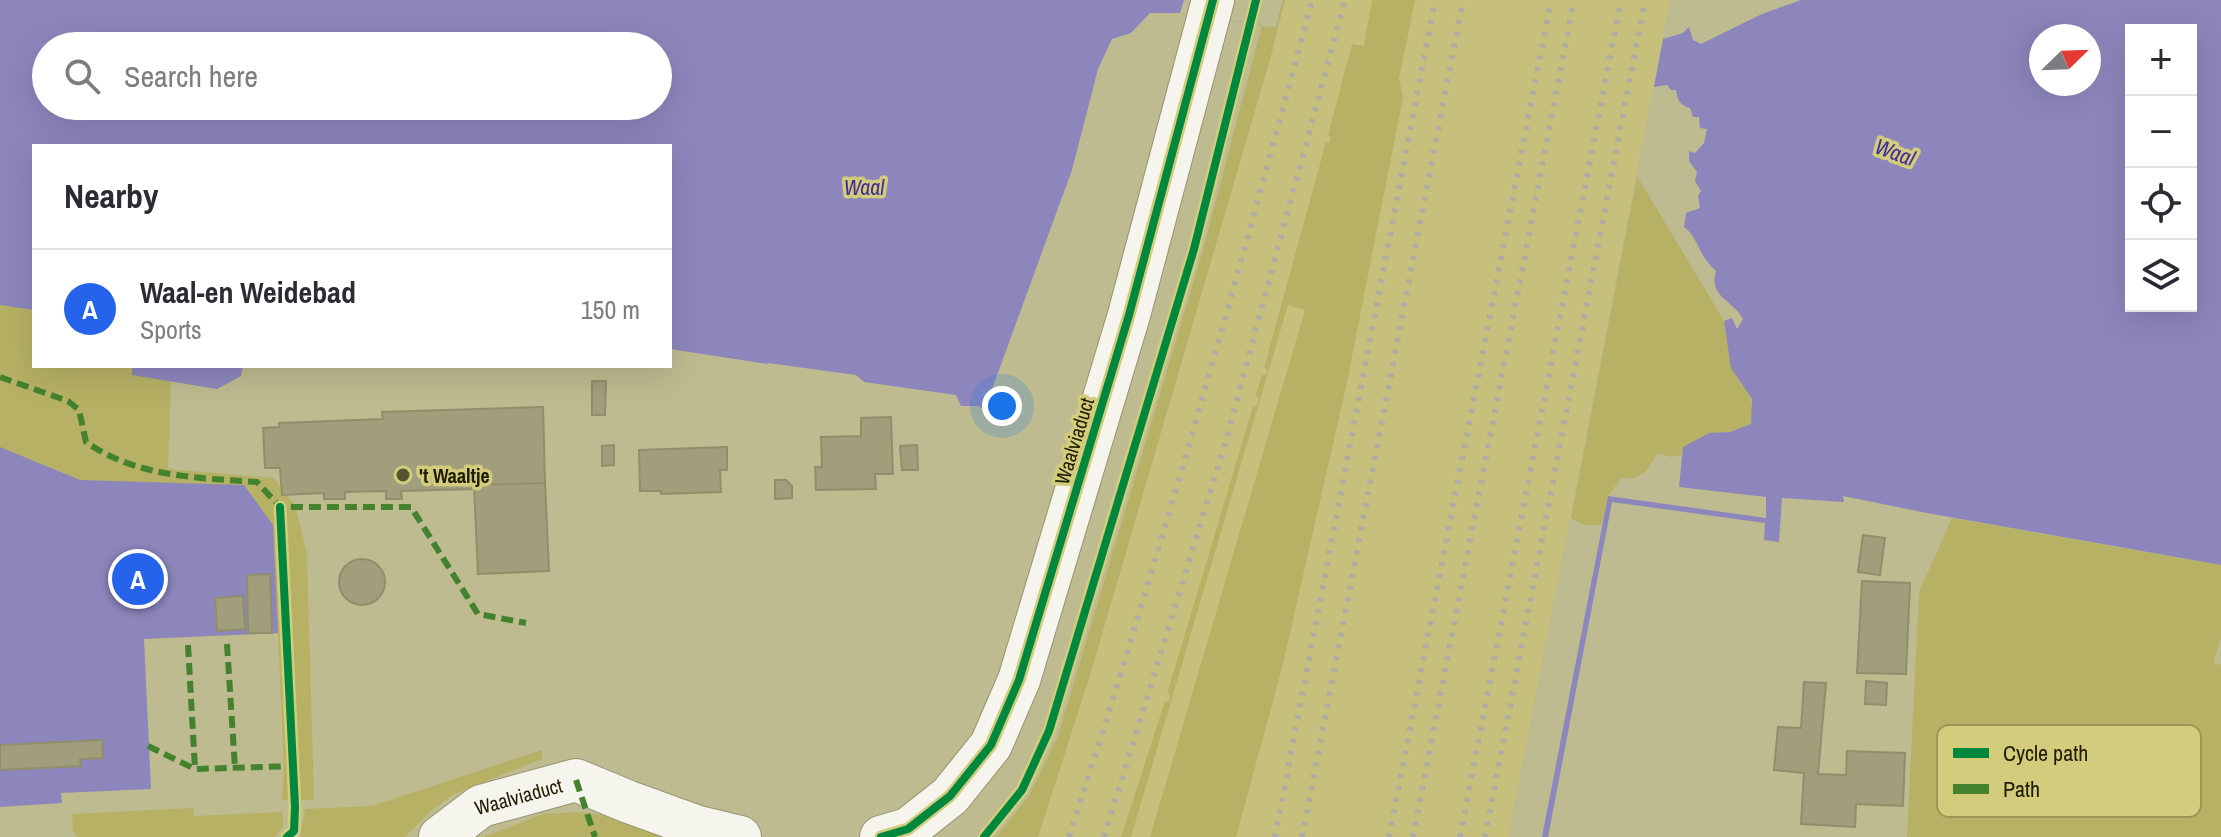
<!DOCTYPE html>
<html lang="en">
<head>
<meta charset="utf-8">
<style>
  :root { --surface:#fff; --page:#f7f7f7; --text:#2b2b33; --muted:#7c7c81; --line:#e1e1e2; --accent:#2563eb }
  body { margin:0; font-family:"Archivo Narrow",sans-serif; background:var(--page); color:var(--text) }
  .controls { position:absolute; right:24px; top:24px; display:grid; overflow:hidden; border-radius:0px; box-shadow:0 8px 32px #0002 }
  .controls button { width:72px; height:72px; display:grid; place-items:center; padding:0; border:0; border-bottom:2px solid var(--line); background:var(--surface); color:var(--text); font:40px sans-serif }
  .compass { position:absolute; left:2029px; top:24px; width:72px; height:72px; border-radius:50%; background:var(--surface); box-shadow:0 8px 32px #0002; rotate:67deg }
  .you { position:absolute; left:1002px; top:406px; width:28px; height:28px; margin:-20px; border:6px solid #fff; border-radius:50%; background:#1a73e8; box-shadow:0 0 0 12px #1a73e833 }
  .badge { display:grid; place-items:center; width:52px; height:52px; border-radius:50%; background:var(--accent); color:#fff; font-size:26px; font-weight:700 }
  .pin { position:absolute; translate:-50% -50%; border:4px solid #fff; box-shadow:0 2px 8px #0006 }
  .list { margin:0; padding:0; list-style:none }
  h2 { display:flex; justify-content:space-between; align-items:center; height:104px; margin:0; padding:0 32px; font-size:34px }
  h2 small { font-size:26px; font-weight:400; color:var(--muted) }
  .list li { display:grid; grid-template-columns:52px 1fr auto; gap:24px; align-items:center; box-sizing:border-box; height:120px; padding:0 32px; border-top:2px solid var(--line) }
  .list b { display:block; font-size:30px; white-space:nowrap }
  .list p { margin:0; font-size:26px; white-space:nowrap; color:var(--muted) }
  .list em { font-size:26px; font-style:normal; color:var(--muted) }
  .icon { flex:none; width:44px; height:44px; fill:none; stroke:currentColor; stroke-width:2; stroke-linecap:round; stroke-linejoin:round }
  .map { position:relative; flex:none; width:2221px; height:837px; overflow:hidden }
  .search { position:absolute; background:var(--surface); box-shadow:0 8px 32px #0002; left:32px; top:32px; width:640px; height:88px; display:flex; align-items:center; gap:20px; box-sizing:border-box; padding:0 28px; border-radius:44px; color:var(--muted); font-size:30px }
  .panel { position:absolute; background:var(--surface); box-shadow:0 8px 32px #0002; left:32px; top:144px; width:640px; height:224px; border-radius:0px }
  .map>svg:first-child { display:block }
  .built { fill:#c6c07c }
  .green { fill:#b7b165 }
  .water { fill:#8c86bc; fill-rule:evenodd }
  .pier { fill:#bebb90 }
  .building { fill:#a19e7c; stroke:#918e6c; stroke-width:2 }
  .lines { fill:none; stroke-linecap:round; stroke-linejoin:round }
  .tertiary-casing { stroke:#969471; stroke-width:44 }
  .tertiary { stroke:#f5f5ee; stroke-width:42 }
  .rail { stroke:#afada3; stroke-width:6; stroke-dasharray:4 8; stroke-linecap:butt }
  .quiet { stroke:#44822e; stroke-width:6; stroke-dasharray:12 6; stroke-linecap:butt }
  .cycleway-casing { stroke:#d2cc7c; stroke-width:13 }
  .cycleway { stroke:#00873e; stroke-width:8 }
  .poi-dot { fill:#575432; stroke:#d2cc7c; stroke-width:3 }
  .labels { text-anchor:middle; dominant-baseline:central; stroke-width:7; stroke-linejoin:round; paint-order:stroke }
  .street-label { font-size:20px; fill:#1f1c00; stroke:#d2cc7c }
  .poi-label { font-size:20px; font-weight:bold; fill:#1f1c00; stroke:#d2cc7c; text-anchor:start }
  .water-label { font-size:22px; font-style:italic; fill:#412b9a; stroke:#d2cc7c }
  .key { fill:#d2cc7c; stroke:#9c9757; stroke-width:2 }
  .key-label { font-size:22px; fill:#1f1c00 }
</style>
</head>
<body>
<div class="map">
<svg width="2221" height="837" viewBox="0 0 2221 837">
  <rect width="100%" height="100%" fill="#bebb90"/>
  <path class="built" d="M 1285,0 L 1670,0 L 1508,837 L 1038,837 L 1091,672 L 1271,56 Z"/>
  <path class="green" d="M 1282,0 L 1285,0 L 1271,56 L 1091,672 L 1038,837 L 996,837 L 1029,796 L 1058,736 L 1203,250 L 1262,25 L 1276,28 Z
    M 1372,0 L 1415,0 L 1399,79 L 1403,97 L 1346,387 L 1282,668 L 1236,837 L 1150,837 L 1305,310 L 1288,305 L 1131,837 L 1121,837 L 1165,701 L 1169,702 L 1170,695 L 1167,694 L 1253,406 L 1256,407 L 1259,398 L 1255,396 L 1262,375 L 1266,375 L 1267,369 L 1264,368 L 1326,142 L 1329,143 L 1331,137 L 1328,135 L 1352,44 L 1364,46 Z
    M 1637,176 L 1724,321 L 1740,384 C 1755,395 1752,407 1751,424 L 1730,432 L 1709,433 L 1684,447 L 1682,455 L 1671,457 L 1658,453 L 1646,471 L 1633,479 L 1622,477 L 1608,496 L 1602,524 C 1589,527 1582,525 1571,518 Z
    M 0,305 L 34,310 L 34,366 L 132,366 L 132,374 L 171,381 L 168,469 L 274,478 L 296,507 L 307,555 L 314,800 L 282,800 L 284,768 L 278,633 L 144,639 L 0,556 Z
    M 1952,518 L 2221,565 L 2221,638 L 2213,663 L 2221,665 L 2221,837 L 1907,837 L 1919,592 Z
    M 542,750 L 542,759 L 454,794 L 433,809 L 405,837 L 300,837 L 305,809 L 372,806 Z
    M 193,808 L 194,816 L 283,812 L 283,827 L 275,837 L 78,837 L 73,831 L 72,814 Z
    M 580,812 L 626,819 L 670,837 L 483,837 L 543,814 Z"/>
  <path class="water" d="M 0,0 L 1283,0 L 1276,28 L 1180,13 L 1150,13 L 1131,33 L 1112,39 L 1098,69 L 1072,170 L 988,400 L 981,408 L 978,406 L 961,406 L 956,395 L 864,382 L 856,375 L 768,363 L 767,364 L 670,349 L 670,146 L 34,146 L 34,310 L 0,305 ZM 46,46 L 658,46 L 658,106 L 46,106 Z
    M 1801,0 L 2221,0 L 2221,565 L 1927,513 L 1843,496 L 1844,502 L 1782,498 L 1779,542 L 1764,540 L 1765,523 L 1612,502 L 1548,837 L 1542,837 L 1608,496 L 1766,518 L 1766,497 L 1679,487 L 1683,447 L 1709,433 L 1730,432 L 1751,424 L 1752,399 L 1731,368 L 1724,321 L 1732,318 L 1737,329 L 1743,319 C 1733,300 1708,297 1716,271 C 1699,257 1698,237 1684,227 L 1686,213 L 1700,208 L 1698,196 L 1701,191 L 1695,181 L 1697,172 L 1689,161 L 1689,151 L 1695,153 L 1704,143 L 1707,129 L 1700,128 L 1699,117 L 1693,117 L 1690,108 C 1680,106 1677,99 1676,90 L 1671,90 L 1667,85 L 1654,87 L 1663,39 L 1683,33 L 1689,27 L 1693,40 L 1701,44 L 1762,14 ZM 2191,30 L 2191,306 L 2131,306 L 2131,30 ZM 2041,36 L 2089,36 L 2089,84 L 2041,84 Z
    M 132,366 L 243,366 L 241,376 L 217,389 L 132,375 Z
    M 0,447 L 80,480 L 244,485 L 273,525 L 278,633 L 144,639 L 151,789 L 61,793 L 62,803 L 0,807 Z"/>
  <path class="pier" d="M 1184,0 L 1283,0 L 1276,28 L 1180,13 Z"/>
  <path class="building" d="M 592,381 L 606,381 L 605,415 L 592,415 Z
    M 543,407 L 545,483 L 474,485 L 474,489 L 401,491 L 402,499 L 386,499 L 386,491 L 345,492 L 345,499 L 324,499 L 324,493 L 282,495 L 280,468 L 265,468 L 263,428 L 279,427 L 279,423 L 383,419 L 382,412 Z
    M 891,417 L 893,474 L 875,474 L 876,489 L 816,490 L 815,467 L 822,467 L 821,437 L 861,436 L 861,418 Z
    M 614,445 L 614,465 L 602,466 L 602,446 Z
    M 917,445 L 918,470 L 902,470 L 900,446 Z
    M 727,447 L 727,470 L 720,470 L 721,492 L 661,494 L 661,491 L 640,491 L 639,450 Z
    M 775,480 L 786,480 L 792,486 L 792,498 L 775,499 Z
    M 545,483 L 549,571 L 478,574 L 474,485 Z
    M 1863,535 L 1885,538 L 1880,575 L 1858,572 Z
    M339 582a23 23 0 1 1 46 0a23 23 0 1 1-46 0Z
    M 270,574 L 272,633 L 248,633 L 247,575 Z
    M 1862,581 L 1910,583 L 1906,674 L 1857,673 Z
    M 243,596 L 245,629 L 217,631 L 215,598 Z
    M 1866,681 L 1887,683 L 1886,705 L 1865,704 Z
    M 1804,682 L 1826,683 L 1818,774 L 1846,775 L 1847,751 L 1905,753 L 1903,806 L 1856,804 L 1855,827 L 1801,824 L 1804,773 L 1774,770 L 1778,727 L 1801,728 Z
    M 102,740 L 103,758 L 80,759 L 81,766 L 0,770 L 0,745 Z"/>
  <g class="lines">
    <defs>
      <g id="tertiary">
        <path id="s1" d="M 440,837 L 481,806 L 576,780 L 629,802 L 698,827 L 740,837"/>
        <path d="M 881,837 L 908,829 L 950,796 L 991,745 L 1019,680 L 1129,315 L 1213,0"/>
      </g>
    </defs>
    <use href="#tertiary" class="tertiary-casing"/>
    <use href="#tertiary" class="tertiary"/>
    <path class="rail" d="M 1069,837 C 1159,560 1237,281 1312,0
      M 1104,837 L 1223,451 L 1345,0
      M 1275,837 L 1435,0
      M 1302,837 L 1463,0
      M 1389,837 L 1551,0
      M 1413,837 L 1574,0
      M 1460,837 L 1621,0
      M 1485,837 L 1645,0"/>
    <path class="quiet" d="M 0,377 L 68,401 L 79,410 L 86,442 C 136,477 198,478 257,482 L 280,507 L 411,507 L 478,614 L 526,623
      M 227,644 L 235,768
      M 188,645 L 195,769 L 294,766
      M 148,746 L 195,769
      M 576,780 L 595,837"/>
    <defs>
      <path id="cycleway" d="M 280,507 L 295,807 L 294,831 L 287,837
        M 881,837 L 908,829 L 950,796 L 991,745 L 1019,680 L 1129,315 L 1213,0
        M 984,837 L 1022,790 L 1049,731 L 1194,249 L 1256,0"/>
    </defs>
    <use href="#cycleway" class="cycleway-casing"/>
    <use href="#cycleway" class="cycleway"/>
  </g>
  <circle class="poi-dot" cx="403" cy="475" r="8"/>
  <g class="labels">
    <g class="street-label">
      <text transform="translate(1074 441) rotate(-73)">Waalviaduct</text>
      <text stroke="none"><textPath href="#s1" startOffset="90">Waalviaduct</textPath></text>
    </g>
    <g class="poi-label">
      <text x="419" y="475">'t Waaltje</text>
    </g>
    <g class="water-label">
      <text transform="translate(1895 152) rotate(20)">Waal</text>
      <text x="864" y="187">Waal</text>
    </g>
  </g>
  <rect x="1937" y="725" width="264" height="92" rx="12" class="key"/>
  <rect x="1953" y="748" width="36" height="10" fill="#00873e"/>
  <rect x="1953" y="784" width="36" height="10" fill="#44822e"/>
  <g class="key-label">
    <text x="2003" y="761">Cycle path</text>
    <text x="2003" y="797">Path</text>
  </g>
</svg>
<div class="controls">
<button>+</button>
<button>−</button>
<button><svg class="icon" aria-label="locate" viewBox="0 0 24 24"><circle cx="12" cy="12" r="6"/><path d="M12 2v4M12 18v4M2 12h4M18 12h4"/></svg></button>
<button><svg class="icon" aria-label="layers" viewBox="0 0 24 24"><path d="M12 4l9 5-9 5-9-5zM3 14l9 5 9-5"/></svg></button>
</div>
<svg class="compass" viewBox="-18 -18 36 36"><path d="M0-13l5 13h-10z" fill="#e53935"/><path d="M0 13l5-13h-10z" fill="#7c7c81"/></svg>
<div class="you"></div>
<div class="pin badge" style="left:138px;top:579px">A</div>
<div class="search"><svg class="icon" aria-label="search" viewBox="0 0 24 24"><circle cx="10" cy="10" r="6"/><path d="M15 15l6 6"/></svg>Search here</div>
<section class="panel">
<h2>Nearby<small></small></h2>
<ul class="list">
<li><span class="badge">A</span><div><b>Waal-en Weidebad</b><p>Sports</p></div><em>150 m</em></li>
</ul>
</section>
</div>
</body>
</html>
